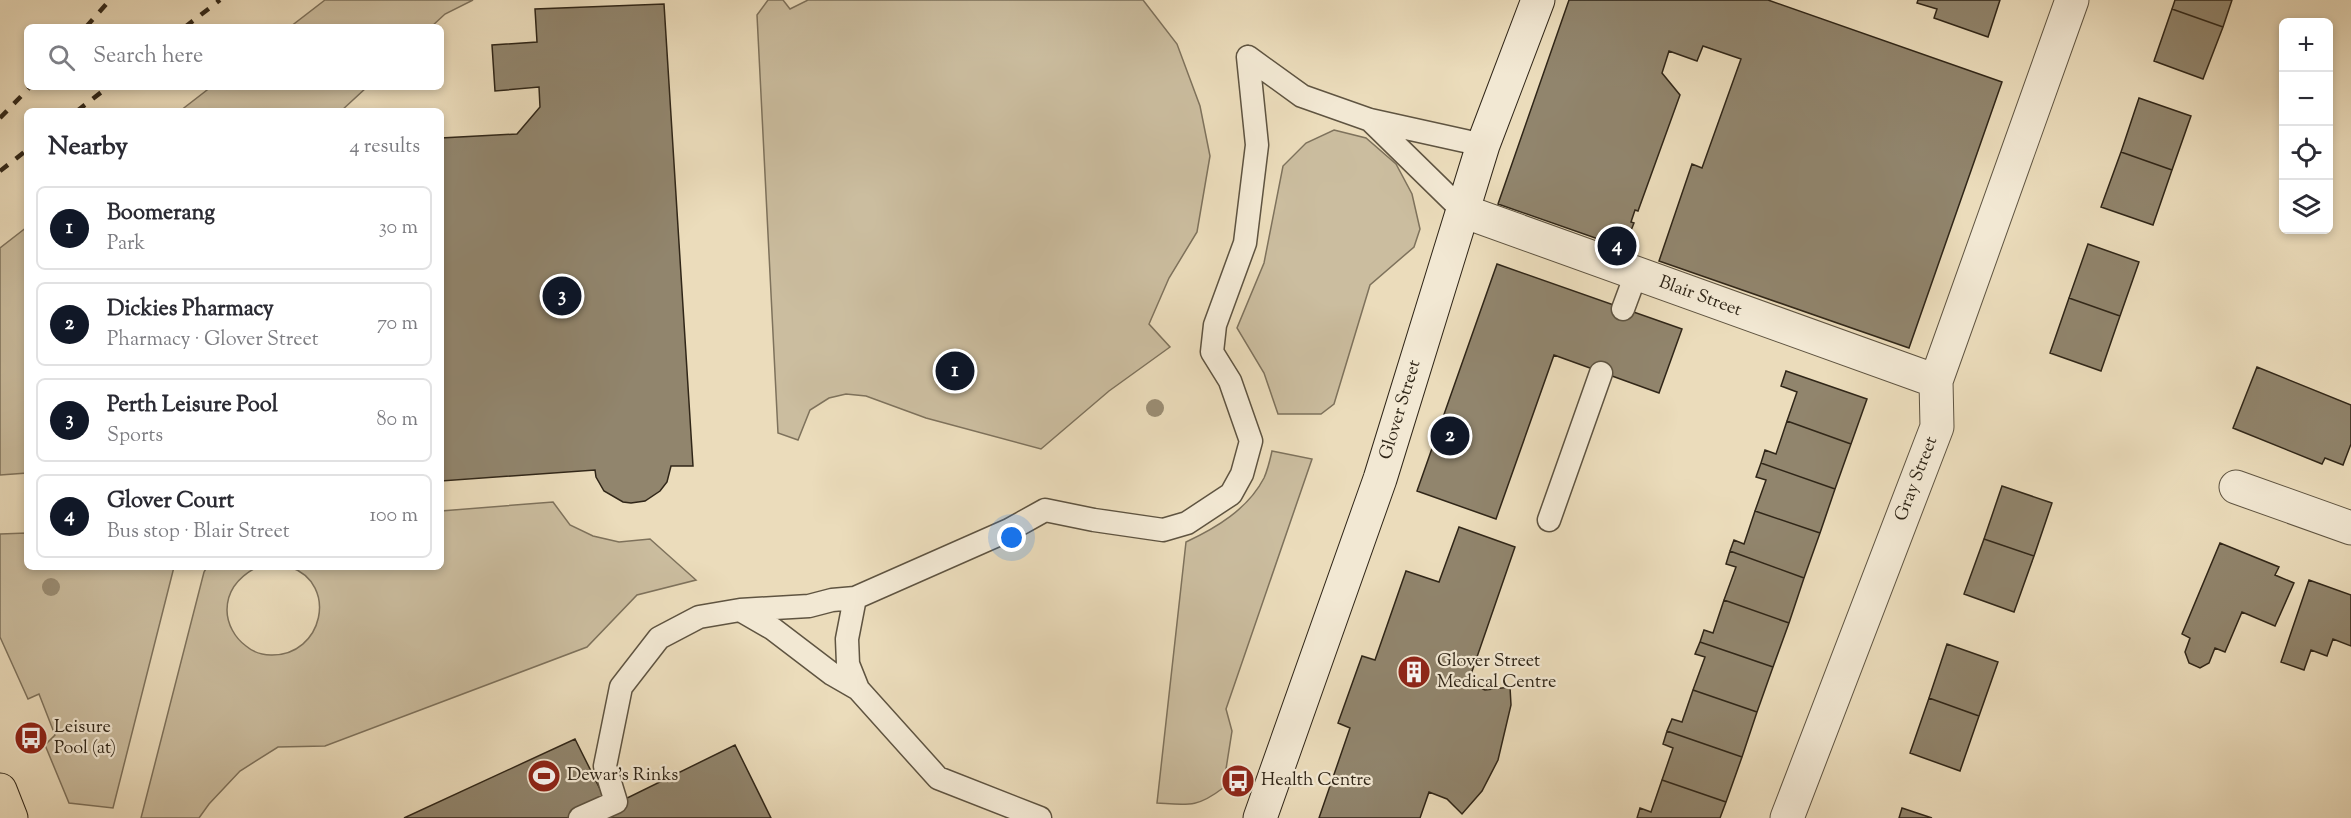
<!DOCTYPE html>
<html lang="en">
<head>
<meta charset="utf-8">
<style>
  :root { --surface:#fff; --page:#f7f7f7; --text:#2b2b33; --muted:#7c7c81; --line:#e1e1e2; --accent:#111827 }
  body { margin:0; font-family:"Sorts Mill Goudy",serif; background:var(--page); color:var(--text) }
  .controls { position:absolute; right:18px; top:18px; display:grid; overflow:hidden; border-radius:9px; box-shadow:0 3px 9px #0003 }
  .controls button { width:54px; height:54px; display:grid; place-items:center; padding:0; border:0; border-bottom:2px solid var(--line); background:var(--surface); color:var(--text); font:30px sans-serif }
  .you { position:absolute; left:1012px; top:538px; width:21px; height:21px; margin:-15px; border:4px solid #fff; border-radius:50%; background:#1a73e8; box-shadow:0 0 0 9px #1a73e833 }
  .badge { display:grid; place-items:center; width:39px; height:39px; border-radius:50%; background:var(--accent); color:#fff; font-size:20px; font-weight:700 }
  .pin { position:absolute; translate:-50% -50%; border:3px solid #fff; box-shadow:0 2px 6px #0006 }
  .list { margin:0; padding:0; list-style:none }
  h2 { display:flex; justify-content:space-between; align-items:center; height:78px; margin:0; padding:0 24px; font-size:26px }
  h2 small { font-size:20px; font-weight:400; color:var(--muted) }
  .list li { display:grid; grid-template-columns:39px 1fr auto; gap:18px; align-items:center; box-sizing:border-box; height:84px; margin:0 12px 12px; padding:0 12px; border:2px solid var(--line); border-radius:9px }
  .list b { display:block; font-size:22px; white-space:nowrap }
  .list p { margin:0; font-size:20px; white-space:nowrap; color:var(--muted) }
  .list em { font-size:20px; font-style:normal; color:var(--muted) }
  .icon { flex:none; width:33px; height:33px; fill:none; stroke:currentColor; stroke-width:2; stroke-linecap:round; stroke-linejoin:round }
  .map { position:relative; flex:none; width:2351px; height:818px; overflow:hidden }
  .search { position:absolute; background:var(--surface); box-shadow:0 3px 9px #0003; left:24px; top:24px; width:420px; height:66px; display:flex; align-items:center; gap:15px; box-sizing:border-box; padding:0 21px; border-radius:9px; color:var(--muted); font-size:22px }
  .panel { position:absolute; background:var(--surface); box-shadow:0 3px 9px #0003; left:24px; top:108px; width:420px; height:462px; border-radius:9px }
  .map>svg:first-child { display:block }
  .green { fill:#cbbd9f; stroke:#7e725c; stroke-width:1.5 }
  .building { fill:#91856d; stroke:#302618; stroke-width:1.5 }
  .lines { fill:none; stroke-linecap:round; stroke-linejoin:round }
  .lane-casing { stroke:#5f5441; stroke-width:25 }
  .street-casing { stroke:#5f5441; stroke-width:35 }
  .secondary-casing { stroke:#302618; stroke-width:35 }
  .primary-casing { stroke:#302618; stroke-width:35 }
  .lane { stroke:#f2e8d3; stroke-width:22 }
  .street { stroke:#f2e8d3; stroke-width:33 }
  .secondary { stroke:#f2e8d3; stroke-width:33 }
  .primary { stroke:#ebdcbb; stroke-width:33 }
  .rail { stroke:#302618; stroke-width:4.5; stroke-dasharray:10 10; stroke-linecap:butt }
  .tree { fill:#9a8d74 }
  .labels { text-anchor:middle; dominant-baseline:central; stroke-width:4.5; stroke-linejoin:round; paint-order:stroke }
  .street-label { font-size:18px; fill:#302618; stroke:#f2e8d3 }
  .poi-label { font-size:18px; fill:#302618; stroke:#f2e8d3; text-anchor:start }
</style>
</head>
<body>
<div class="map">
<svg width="2351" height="818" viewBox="0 0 2351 818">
  <rect width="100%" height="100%" fill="#ebdcbb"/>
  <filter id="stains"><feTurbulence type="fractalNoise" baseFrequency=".00333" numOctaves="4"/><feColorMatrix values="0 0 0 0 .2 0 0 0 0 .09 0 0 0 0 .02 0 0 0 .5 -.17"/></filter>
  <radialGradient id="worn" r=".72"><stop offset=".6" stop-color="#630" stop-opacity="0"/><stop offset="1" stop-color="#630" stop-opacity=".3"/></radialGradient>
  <path class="green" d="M 325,0 L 473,0 L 445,14 L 431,27 L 290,27 Z
    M 768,0 L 783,0 L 790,9 L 808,0 L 1143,0 L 1177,44 L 1200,106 L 1210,156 L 1197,232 L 1169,278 L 1149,324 L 1170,347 L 1109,391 L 1041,449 L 926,418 L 866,396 L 846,394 L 829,398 L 810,410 L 798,440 L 778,433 L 757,15 Z
    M 211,87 L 367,87 L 341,111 L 180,111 Z
    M 1334,130 L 1366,138 L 1396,164 L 1412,194 L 1420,229 L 1414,247 L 1370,285 L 1334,404 L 1321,414 L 1278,414 L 1264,373 L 1237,328 L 1264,263 L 1283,166 L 1306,143 Z
    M 27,227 L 27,473 L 0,475 L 0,248 Z
    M 1272,451 L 1312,459 L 1226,709 L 1232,731 L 1223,788 C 1197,808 1188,805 1157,803 L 1186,542 C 1216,528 1248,509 1264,478 C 1268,469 1270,460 1272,451 Z
    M 553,502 L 570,525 L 593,536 L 619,542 L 650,539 L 696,580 L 637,595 L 587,647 L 325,746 L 278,747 L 240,771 L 209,804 L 199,818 L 141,818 L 204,572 L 207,567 L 257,567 C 240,576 227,590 227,610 C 227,624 235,638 246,646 C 253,652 262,655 271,655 C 323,656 339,584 290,567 L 441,567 L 441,511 Z
    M 27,533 L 27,567 L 174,567 L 113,808 L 69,803 L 45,745 L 55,735 L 39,694 L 28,699 L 0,637 L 0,534 Z"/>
  <path class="building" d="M 1569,0 L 1768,0 L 2002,82 L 1909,348 L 1659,261 L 1692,164 L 1702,168 L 1741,59 L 1703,46 L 1697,61 L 1669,51 L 1662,73 L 1680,95 L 1638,211 L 1635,210 L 1631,222 L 1634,223 L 1624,248 L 1498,204 Z
    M 1918,0 L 2000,0 L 1988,37 L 1934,18 L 1937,9 L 1917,3 Z
    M 2175,0 L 2232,0 L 2223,27 L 2172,9 Z
    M 664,4 L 693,466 L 671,466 L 667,482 L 660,491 L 645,501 L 631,503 L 623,502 L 604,491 L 596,477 L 595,470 L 441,481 L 441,138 L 517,134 L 540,107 L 539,87 L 495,91 L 492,45 L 537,42 L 535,9 Z
    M 2172,9 L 2223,27 L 2203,79 L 2154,61 Z
    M 2139,98 L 2191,116 L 2172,170 L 2121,152 Z
    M 2121,152 L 2172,170 L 2153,225 L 2101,207 Z
    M 2088,244 L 2139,262 L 2120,316 L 2069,298 Z
    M 1497,264 L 1682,329 L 1659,393 L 1554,355 L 1496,519 L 1417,491 Z
    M 2069,298 L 2120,316 L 2101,371 L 2050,353 Z
    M 2257,367 L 2351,405 L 2351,444 L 2343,465 L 2325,458 L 2322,464 L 2233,428 Z
    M 1786,371 L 1867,399 L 1851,444 L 1787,421 L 1797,392 L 1781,386 Z
    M 1787,421 L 1851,444 L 1835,489 L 1761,463 L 1765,450 L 1776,454 Z
    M 1761,463 L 1835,489 L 1820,533 L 1755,511 L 1766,480 L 1756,477 Z
    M 2002,486 L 2052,503 L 2034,556 L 1984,539 Z
    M 1755,511 L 1820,533 L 1804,578 L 1730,551 L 1734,540 L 1744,544 Z
    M 1459,527 L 1515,547 L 1468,683 L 1485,690 L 1510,687 L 1511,705 L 1498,760 L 1482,791 L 1462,814 L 1447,799 L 1429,792 L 1420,818 L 1319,818 L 1350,728 L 1338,723 L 1362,656 L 1375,660 L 1406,571 L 1439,582 Z
    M 1984,539 L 2034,556 L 2014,612 L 1964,594 Z
    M 2220,543 L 2279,567 L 2275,575 L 2294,583 L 2275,626 L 2242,612 L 2225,652 L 2215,648 L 2209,663 L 2200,668 L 2189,663 L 2185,652 L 2190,638 L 2182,634 Z
    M 1730,551 L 1804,578 L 1789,623 L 1724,600 L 1736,567 L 1726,564 Z
    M 2309,580 L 2351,595 L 2351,646 L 2333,639 L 2327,656 L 2311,650 L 2304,670 L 2281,662 Z
    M 1724,600 L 1789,623 L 1773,667 L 1700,642 L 1704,630 L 1713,633 Z
    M 1700,642 L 1773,667 L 1757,712 L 1693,690 L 1705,657 L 1695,654 Z
    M 1947,644 L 1998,662 L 1979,716 L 1929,698 Z
    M 1693,690 L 1757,712 L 1742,757 L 1667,731 L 1672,719 L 1682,722 Z
    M 1929,698 L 1979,716 L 1960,771 L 1910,753 Z
    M 1667,731 L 1742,757 L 1726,802 L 1662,780 L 1673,748 L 1663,744 Z
    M 575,739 L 609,807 L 735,745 L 771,818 L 404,818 Z
    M 1662,780 L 1726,802 L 1720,818 L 1637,818 L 1640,808 L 1651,812 Z
    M 1902,808 L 1932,818 L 1899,818 Z"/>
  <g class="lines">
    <defs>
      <path id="lane" d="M 1248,57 L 1302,96 L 1370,120 L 1483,145
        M 1370,120 L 1463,211
        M 1623,309 L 1636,274
        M 1549,520 L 1601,373
        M 740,610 L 773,629 L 832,674 L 858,689
        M 580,818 L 616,802 L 605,766 L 621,687 L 659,638 L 699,617 L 740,610 L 809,606 L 832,600 L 855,598
        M 1040,818 L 938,778 L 858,689 L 848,664 L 847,639 L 855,598 L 1009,530 L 1045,510 L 1094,520 L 1163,530 L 1187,523 L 1231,494 L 1242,474 L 1251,441 L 1230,381 L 1212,352 L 1215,325 L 1245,243 L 1257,145 L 1248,57"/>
      <path id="street" d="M 1463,211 L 1936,381
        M 2236,487 L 2351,528
        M 1787,818 L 1937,427 L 1936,381 L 2072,0"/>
      <path id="secondary" d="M 1260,818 L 1380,479 L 1483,145 L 1538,0"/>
      <path id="primary" d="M 0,790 L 11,818"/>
    </defs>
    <use href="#lane" class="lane-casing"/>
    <use href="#street" class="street-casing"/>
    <use href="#secondary" class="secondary-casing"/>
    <use href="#primary" class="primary-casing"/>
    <use href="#lane" class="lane"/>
    <use href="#street" class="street"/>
    <use href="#secondary" class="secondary"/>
    <use href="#primary" class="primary"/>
    <path class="rail" d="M 86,27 L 110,0
      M 185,27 L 220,0
      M 77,111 L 108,87
      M 0,118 L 30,87
      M 0,171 L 27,150"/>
  </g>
  <g class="tree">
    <circle cx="1155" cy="408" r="9"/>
    <circle cx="51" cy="587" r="9"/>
  </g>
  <defs>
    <symbol id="building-disc" viewBox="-11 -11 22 22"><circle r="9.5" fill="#8f2418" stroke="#f2e8d3"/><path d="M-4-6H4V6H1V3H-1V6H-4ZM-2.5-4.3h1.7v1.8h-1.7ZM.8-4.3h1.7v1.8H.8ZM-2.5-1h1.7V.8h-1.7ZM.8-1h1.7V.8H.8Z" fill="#fff"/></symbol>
    <symbol id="bus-disc" viewBox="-11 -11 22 22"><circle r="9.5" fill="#8f2418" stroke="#f2e8d3"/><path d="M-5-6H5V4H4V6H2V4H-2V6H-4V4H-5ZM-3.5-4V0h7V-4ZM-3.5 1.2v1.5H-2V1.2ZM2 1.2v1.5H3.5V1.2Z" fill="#fff"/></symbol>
    <symbol id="stadium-disc" viewBox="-11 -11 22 22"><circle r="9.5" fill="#8f2418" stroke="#f2e8d3"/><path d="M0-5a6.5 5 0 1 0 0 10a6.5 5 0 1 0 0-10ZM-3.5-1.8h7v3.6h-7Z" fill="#fff"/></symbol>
  </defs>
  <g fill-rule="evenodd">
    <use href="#building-disc" x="1395" y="653" width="38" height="38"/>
    <use href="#bus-disc" x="12" y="719" width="38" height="38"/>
    <use href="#stadium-disc" x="525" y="757" width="38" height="38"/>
    <use href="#bus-disc" x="1219" y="762" width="38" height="38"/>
  </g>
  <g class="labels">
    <g class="street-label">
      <text transform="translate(1700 297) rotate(20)">Blair Street</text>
      <text transform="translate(1401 410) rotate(-73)">Glover Street</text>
      <text transform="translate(1917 479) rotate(-69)">Gray Street</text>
    </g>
    <g class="poi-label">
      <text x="1437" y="662">Glover Street<tspan x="1437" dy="21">Medical Centre</tspan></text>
      <text x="54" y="728">Leisure<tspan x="54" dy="21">Pool (at)</tspan></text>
      <text x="567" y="776">Dewar's Rinks</text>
      <text x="1261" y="781">Health Centre</text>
    </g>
  </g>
  <rect width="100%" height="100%" filter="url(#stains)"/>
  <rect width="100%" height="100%" fill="url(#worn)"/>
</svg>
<div class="controls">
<button>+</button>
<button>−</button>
<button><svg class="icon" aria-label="locate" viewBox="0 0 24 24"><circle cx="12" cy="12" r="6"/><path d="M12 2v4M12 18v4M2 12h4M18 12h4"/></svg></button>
<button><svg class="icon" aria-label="layers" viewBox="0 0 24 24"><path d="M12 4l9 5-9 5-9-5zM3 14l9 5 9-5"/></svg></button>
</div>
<div class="you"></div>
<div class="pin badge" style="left:955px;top:371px">1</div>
<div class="pin badge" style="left:1450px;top:436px">2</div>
<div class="pin badge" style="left:562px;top:296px">3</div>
<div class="pin badge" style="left:1617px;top:246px">4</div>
<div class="search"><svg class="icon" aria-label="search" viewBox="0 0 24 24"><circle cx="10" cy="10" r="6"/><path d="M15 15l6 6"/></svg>Search here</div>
<section class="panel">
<h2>Nearby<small>4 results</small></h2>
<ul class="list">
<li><span class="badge">1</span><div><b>Boomerang</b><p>Park</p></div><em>30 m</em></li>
<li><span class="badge">2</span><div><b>Dickies Pharmacy</b><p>Pharmacy · Glover Street</p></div><em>70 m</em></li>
<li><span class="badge">3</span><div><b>Perth Leisure Pool</b><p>Sports</p></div><em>80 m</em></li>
<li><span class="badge">4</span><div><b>Glover Court</b><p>Bus stop · Blair Street</p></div><em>100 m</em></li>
</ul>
</section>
</div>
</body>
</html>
